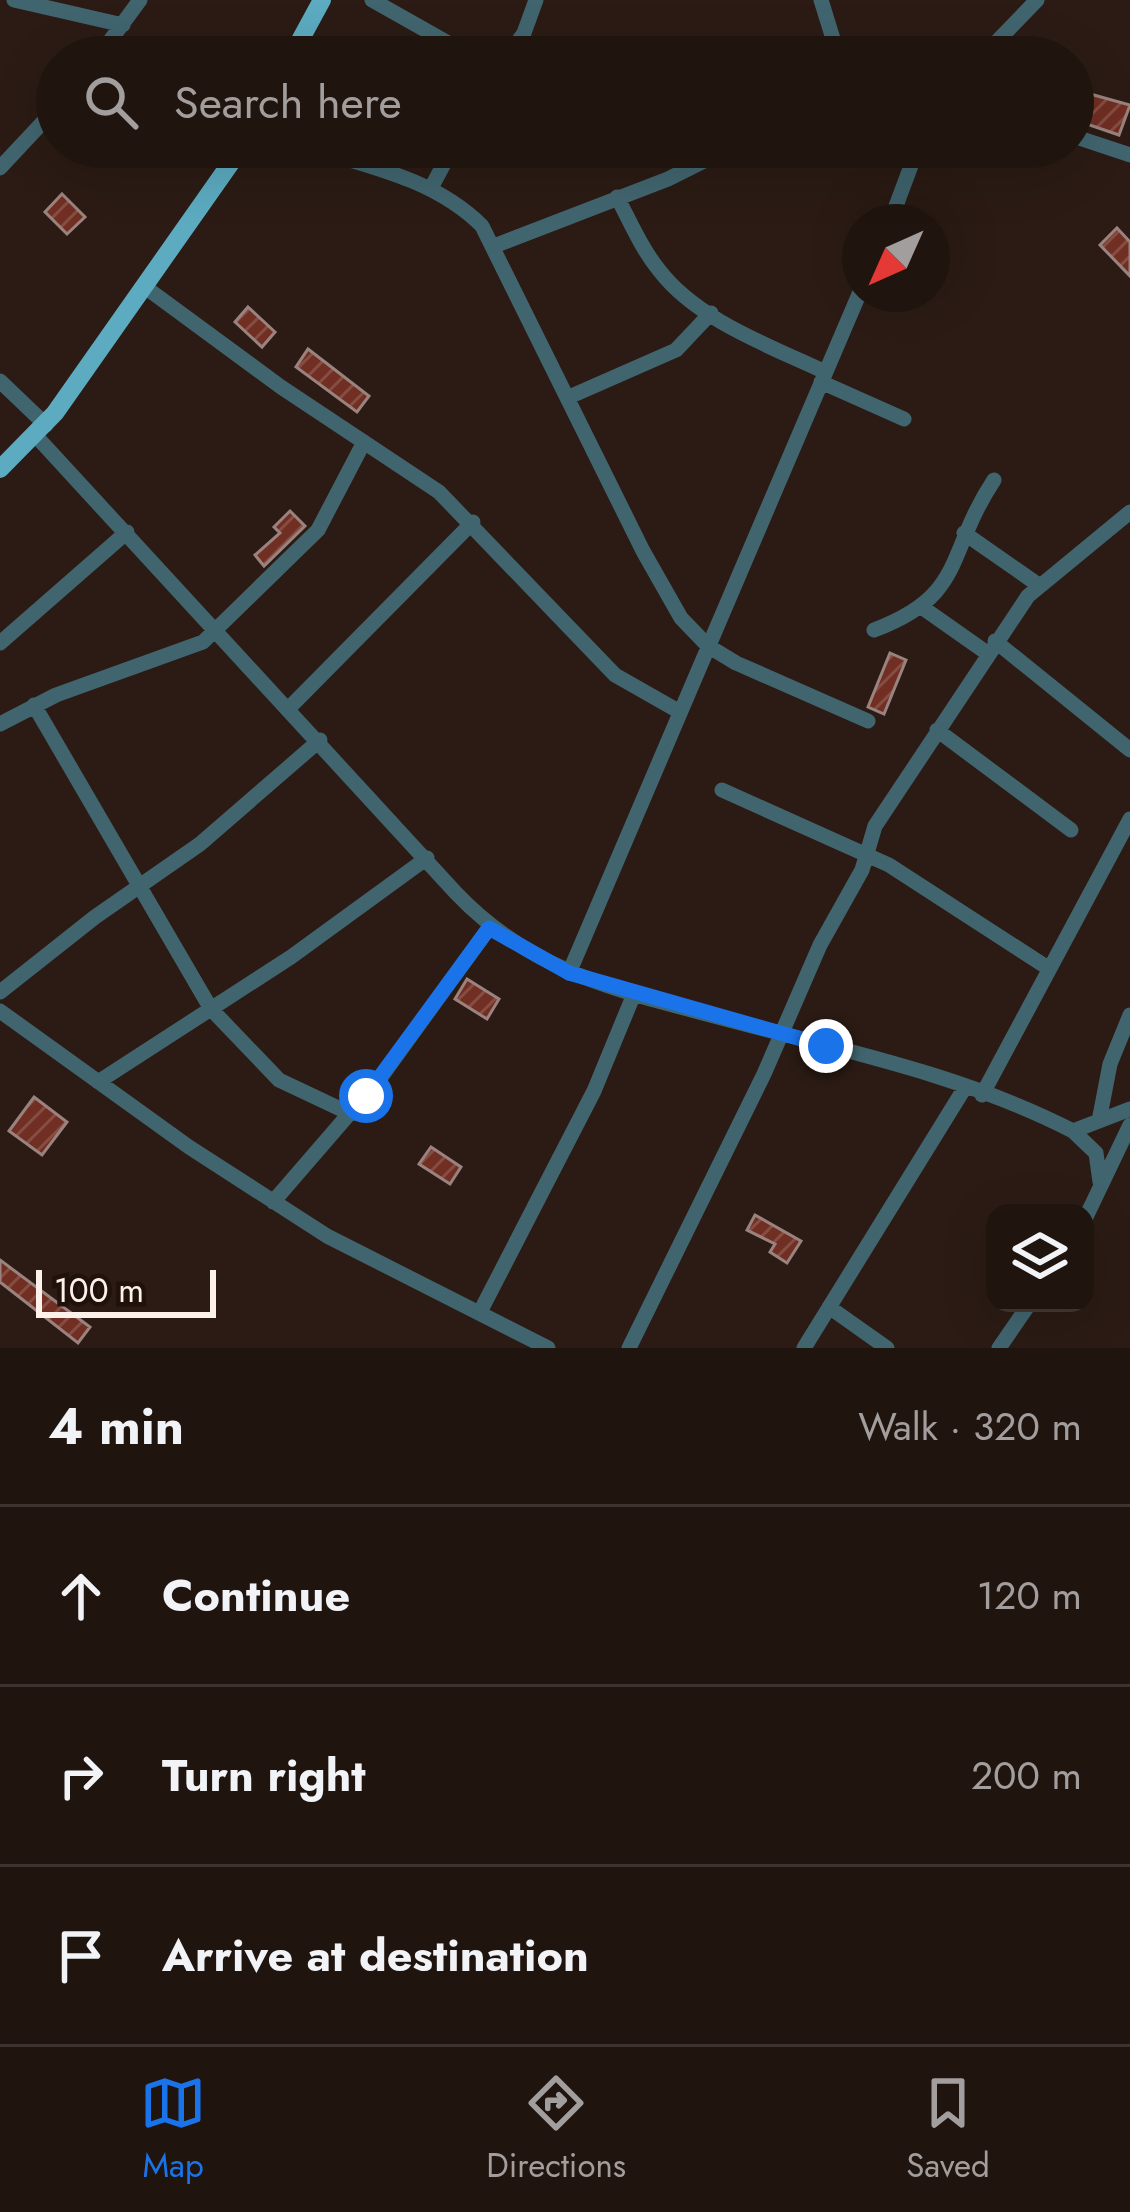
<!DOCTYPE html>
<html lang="en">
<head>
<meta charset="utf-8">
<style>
  :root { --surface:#20140f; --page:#2d211d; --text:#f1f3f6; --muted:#a29e9e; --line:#3d332f; --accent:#1a73e8 }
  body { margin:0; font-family:Jost,sans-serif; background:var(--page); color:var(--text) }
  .controls { position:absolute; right:36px; bottom:36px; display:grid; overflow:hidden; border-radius:24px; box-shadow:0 12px 48px #0002 }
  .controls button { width:108px; height:108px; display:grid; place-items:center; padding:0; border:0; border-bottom:3px solid var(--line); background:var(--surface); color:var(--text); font:60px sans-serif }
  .compass { position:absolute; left:842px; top:204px; width:108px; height:108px; border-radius:50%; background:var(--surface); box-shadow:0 12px 48px #0002; rotate:225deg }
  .scale { position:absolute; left:36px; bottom:30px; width:180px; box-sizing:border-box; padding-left:12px; border:6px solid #fdf1ec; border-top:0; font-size:33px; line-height:42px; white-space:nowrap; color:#fdf1ec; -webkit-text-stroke:9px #21110b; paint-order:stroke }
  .stop { position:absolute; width:36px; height:36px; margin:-27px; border:9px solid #1a73e8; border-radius:50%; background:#fff }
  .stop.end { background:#1a73e8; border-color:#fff; box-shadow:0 3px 12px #0008 }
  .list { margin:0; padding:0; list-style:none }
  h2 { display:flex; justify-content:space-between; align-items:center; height:156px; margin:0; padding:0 48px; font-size:51px }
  h2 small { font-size:39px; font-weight:400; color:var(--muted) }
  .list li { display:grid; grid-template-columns:78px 1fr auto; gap:36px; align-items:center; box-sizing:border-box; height:180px; padding:0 48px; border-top:3px solid var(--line) }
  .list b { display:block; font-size:45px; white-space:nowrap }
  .list em { font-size:39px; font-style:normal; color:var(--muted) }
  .icon { flex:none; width:66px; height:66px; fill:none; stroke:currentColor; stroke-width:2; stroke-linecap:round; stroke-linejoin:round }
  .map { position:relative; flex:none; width:1130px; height:1348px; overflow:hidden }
  .search { position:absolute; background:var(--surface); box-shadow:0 12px 48px #0002; left:36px; right:36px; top:36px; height:132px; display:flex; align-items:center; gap:30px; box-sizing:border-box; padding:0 42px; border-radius:66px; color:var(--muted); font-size:45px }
  .sheet { height:696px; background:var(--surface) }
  nav { display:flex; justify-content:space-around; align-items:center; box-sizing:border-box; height:168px; border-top:3px solid var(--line); background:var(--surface); font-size:33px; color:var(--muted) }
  nav a { display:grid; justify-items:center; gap:6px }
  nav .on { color:var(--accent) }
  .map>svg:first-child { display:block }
  .building { fill:url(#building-hatch); stroke:#9a837e; stroke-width:3 }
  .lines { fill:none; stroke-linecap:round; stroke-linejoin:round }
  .minor { stroke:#41656f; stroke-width:15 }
  .major { stroke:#5cabc0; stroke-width:18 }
  .route { stroke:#1a73e8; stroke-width:15 }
</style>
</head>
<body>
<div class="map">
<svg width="1130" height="1348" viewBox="0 0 1130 1348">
  <defs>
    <pattern id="building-hatch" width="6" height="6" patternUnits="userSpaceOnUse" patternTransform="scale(3)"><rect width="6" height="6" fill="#712e22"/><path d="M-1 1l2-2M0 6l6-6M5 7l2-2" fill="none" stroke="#864d42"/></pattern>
  </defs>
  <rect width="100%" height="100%" fill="#2b1b14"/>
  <path class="building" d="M 1083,92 L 1130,105 L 1119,135 L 1075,120 Z
    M 62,194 L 85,217 L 67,234 L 45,212 Z
    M 1117,228 L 1130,242 L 1130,276 L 1100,245 Z
    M 248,307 L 275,332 L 262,347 L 235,322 Z
    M 308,349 L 369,396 L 357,412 L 296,367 Z
    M 290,511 L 305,526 L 264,566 L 255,555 L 280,533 L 274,527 Z
    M 890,653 L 906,660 L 884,714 L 868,707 Z
    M 467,979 L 499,999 L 487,1019 L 455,999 Z
    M 34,1097 L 67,1122 L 42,1155 L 9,1131 Z
    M 431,1147 L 461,1167 L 450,1184 L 419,1164 Z
    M 755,1215 L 801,1241 L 787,1263 L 770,1252 L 775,1244 L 747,1230 Z
    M 0,1260 L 90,1327 L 78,1343 L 0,1282 Z"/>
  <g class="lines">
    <path class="minor" d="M 14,0 L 123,25
      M 372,0 L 473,57
      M 98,57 L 140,0
      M 507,57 L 524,33 L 536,0
      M 820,57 L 834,42 L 821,0
      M 982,57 L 1037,0
      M 1073,136 L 1130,155
      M 306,147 C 368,166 435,179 482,226 L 643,551 L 681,618 L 708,646 L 736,663 L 868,721
      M 0,168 L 57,107
      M 431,188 L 453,147
      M 617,197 C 630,221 641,248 659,270 C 697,320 770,346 825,372
      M 890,222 L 918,147
      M 494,246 L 668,179 L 732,147
      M 145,287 L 281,387 L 439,492 L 615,675 L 680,712
      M 0,381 L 46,425
      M 821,382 L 904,419
      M 569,397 L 676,350 L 711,313
      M 36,436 L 456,893 C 535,976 626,992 733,1021 C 846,1051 969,1077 1073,1131 L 1130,1109
      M 964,533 L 1040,586
      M 923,608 L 987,653
      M 874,630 C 967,595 945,554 994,480
      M 995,641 L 1130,750
      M 0,643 L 127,532
      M 34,705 L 211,1009 L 279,1080 L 351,1114
      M 290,707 L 473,522
      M 0,724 L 56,695 L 203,642 L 318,530 L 364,442
      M 937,730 L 1071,830
      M 722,790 L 889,865 L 1048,968
      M 569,973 L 860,292
      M 0,992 L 95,917 L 200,844 L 320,740
      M 0,1011 L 189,1147 L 327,1236 L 548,1348
      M 98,1082 L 291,957 L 427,858
      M 982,1095 L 1130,819
      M 1099,1121 L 1110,1064 L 1130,1015
      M 1073,1131 L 1096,1153 L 1100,1182
      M 273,1202 L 381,1077 L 489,928
      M 1085,1219 L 1130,1125
      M 829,1307 L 887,1348
      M 480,1312 L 594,1091 L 634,994
      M 629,1348 L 764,1074 L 820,945 L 862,870 L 875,826 L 1028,596 L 1130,512
      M 804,1348 L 964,1089
      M 999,1348 L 1030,1303"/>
    <path class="major" d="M 291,57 L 322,0
      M 0,469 L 55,413 L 242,147"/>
  </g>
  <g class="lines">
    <path class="route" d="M 366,1096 L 489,928 L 569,973 L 826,1046"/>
  </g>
</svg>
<div class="controls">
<button><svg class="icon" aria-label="layers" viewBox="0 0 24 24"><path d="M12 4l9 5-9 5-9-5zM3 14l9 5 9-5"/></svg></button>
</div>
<svg class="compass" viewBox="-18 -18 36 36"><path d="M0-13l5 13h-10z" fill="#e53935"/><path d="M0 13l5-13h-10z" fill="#a29e9e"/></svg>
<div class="scale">100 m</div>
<div class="stop" style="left:366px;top:1096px"></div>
<div class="stop end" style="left:826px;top:1046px"></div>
<div class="search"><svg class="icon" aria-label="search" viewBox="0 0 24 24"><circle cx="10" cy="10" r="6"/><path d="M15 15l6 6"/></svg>Search here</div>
</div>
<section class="sheet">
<h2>4 min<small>Walk · 320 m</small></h2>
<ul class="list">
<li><svg class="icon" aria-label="ahead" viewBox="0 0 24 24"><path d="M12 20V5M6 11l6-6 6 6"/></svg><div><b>Continue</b></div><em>120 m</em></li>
<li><svg class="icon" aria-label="right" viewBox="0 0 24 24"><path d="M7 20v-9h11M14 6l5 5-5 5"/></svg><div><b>Turn right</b></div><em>200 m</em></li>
<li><svg class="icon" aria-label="arrive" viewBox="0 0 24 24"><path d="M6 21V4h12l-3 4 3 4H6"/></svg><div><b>Arrive at destination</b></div></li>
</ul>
</section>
<nav>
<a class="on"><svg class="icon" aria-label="map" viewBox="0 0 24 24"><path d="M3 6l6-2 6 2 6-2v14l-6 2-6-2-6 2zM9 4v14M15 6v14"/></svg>Map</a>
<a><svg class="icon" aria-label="directions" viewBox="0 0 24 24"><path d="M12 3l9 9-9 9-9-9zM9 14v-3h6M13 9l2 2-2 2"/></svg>Directions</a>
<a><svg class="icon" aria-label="saved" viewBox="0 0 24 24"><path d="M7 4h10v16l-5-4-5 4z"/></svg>Saved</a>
</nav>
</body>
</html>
